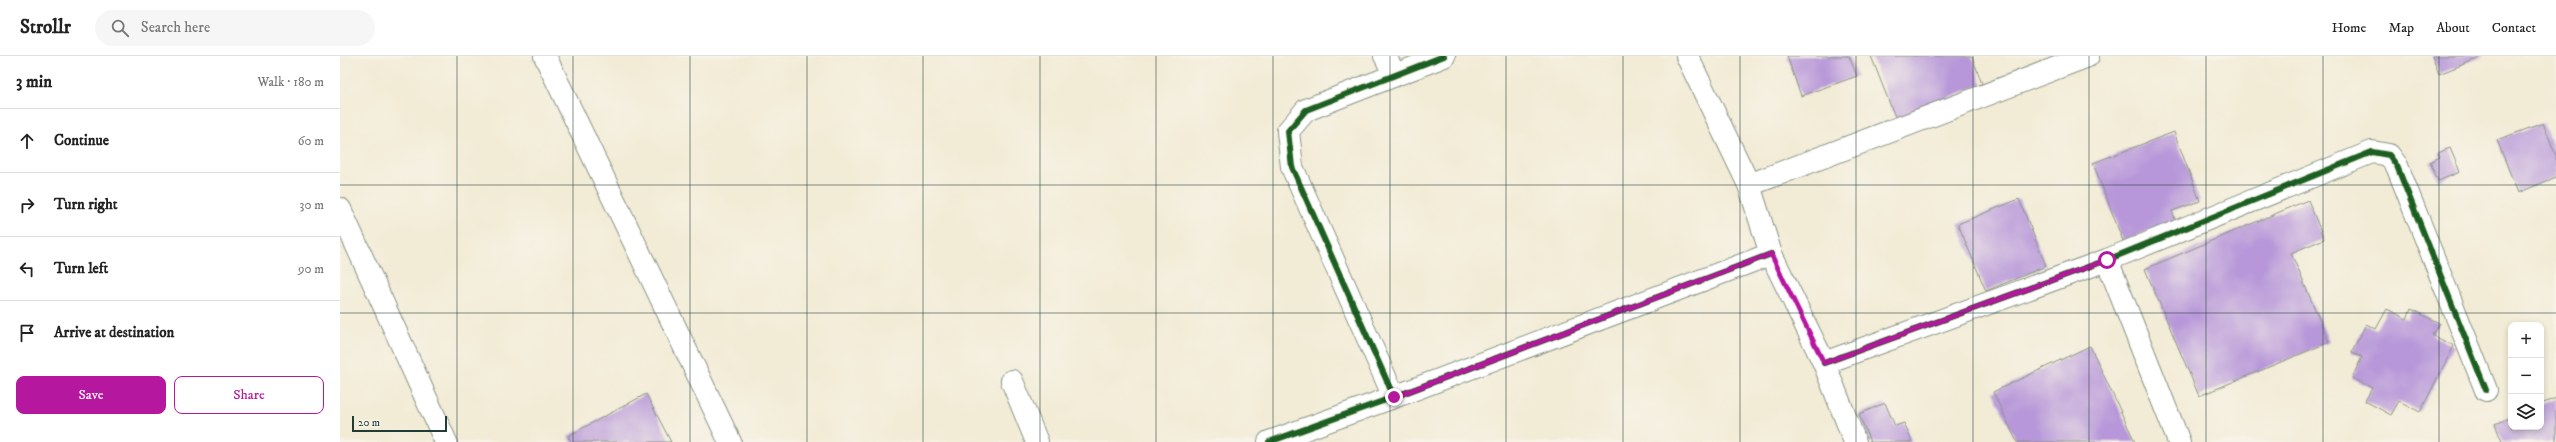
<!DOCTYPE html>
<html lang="en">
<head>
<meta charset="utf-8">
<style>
  :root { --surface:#fff; --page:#f6f6f6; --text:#222; --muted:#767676; --line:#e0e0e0; --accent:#b5179e }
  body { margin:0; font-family:"IM FELL DW Pica",serif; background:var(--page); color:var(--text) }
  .controls { position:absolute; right:12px; bottom:12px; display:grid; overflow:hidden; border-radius:8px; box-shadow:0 2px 6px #0003 }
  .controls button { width:36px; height:36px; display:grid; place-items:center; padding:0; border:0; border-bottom:1px solid var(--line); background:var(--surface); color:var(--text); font:20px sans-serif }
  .scale { position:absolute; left:12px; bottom:10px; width:95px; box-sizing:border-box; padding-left:4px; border:2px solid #1f3d34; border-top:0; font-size:11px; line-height:14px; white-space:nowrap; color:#1f3d34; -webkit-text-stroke:3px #f7f3e8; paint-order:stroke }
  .stop { position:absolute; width:12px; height:12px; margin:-9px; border:3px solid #b5179e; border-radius:50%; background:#fff }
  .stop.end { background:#b5179e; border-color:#fff; box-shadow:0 1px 4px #0008 }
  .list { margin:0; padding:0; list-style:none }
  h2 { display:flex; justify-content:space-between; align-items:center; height:52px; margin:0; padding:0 16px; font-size:17px }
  h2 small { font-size:13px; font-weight:400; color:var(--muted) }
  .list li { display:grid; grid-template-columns:26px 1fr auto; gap:12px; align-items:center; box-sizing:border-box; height:64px; padding:0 16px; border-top:1px solid var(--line) }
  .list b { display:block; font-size:15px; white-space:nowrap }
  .list em { font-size:13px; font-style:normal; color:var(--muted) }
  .actions { display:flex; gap:8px; padding:12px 16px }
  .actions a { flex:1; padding:9px 0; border:1px solid var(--accent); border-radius:8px; text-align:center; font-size:14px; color:var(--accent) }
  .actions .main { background:var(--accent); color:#fff }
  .icon { flex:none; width:22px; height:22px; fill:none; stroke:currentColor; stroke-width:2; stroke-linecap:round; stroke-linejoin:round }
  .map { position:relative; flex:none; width:2216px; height:386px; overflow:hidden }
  header { display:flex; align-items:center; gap:24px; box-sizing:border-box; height:56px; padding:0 20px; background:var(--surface); border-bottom:1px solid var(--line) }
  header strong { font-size:19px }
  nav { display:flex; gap:22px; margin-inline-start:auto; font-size:14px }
  .search { width:280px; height:36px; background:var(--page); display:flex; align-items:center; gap:10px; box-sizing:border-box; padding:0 14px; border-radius:22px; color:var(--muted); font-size:15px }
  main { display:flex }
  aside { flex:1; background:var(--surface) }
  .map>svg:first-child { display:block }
  .building { fill:#b797d9 }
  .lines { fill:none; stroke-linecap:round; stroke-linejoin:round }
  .minor-casing { stroke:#889484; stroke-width:24 }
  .minor { stroke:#fff; stroke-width:22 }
  .cycleway-casing { stroke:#f7f3e8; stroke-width:8 }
  .cycleway { stroke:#1b5e20; stroke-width:6 }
  .route { stroke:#b5179e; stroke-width:5 }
  .grid { fill:none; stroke:#1f3d34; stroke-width:1; stroke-opacity:0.55 }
</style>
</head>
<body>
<header>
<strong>Strollr</strong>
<div class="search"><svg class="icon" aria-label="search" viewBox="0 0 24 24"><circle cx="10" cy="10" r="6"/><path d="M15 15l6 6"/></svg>Search here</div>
<nav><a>Home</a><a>Map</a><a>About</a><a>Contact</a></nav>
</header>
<main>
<aside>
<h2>3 min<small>Walk · 180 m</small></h2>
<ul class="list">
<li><svg class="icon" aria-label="ahead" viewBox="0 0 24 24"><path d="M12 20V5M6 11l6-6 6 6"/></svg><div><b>Continue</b></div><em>60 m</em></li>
<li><svg class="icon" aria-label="right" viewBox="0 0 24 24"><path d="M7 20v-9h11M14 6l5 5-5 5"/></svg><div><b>Turn right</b></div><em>30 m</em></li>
<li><svg class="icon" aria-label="left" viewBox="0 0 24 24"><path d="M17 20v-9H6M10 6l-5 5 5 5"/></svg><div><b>Turn left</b></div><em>90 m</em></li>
<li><svg class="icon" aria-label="arrive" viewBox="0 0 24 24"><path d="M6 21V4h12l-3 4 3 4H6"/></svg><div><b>Arrive at destination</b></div></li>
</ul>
<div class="actions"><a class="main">Save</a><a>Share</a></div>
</aside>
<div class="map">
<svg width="2216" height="386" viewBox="0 0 2216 386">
  <rect width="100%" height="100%" fill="#f7f3e8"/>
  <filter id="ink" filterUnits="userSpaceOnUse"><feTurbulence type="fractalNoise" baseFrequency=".025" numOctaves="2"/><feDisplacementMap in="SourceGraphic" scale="8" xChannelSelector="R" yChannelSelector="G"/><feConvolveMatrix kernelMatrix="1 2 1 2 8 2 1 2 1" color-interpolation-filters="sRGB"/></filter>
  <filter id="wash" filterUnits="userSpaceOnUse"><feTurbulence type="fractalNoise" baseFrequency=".012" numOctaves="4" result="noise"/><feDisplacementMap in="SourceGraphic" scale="16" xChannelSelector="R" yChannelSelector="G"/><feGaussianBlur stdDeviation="0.9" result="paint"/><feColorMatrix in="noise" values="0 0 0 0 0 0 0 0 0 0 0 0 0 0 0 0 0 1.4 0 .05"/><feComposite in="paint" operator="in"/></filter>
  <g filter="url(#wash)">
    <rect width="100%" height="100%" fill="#f2ebd5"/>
    <g id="blocks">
      <path class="building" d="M 1447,0 L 1509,0 L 1517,20 L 1461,40 Z
        M 1531,0 L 1632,0 L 1642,28 L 1578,54 L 1559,71 Z
        M 2092,0 L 2144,0 L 2099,18 Z
        M 2203,67 L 2216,100 L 2216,121 L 2178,137 L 2157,84 Z
        M 1834,76 L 1860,145 L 1832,155 L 1836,165 L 1783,185 L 1753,107 Z
        M 2110,92 L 2120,116 L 2098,125 L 2090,106 L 2100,101 L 2098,97 Z
        M 1679,143 L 1706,210 L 1646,235 L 1618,168 Z
        M 1968,144 L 1984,183 L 1951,197 L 1989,286 L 1859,340 L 1805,213 Z
        M 2047,253 L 2067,263 L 2071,253 L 2099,267 L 2092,279 L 2114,290 L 2080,356 L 2059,345 L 2051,359 L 2025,345 L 2032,332 L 2012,322 L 2022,301 L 2012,296 L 2026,268 L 2036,273 Z
        M 1750,290 L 1795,386 L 1677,386 L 1653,336 Z
        M 306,338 L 331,386 L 231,386 L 228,380 Z
        M 2216,342 L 2216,386 L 2162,386 L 2155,368 L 2171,361 L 2171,371 L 2201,371 L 2201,348 Z
        M 1545,347 L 1555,370 L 1564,367 L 1572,386 L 1530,386 L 1519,358 Z"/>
    </g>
  </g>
  <g filter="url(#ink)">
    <use href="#blocks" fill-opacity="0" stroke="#889484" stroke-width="1"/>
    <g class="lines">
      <defs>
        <path id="minor" d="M 205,0 L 390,386
          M 1045,0 L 1055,19
          M 1347,0 L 1409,129 L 1431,198 L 1484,307 L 1515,386
          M 1409,129 L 1748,0
          M 0,153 L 106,386
          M 1767,204 L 1839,386
          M 1484,307 L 1767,204 L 2032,96 L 2049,99 L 2057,110 L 2146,334
          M 672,325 L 697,386
          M 1054,341 L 952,111 L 948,75 L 966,54 L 1104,0
          M 929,386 L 1054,341 L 1431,198"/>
      </defs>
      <use href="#minor" class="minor-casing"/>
      <use href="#minor" class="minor"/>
      <defs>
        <path id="cycleway" d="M 1484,307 L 1767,204 L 2032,96 L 2049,99 L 2057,110 L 2146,334
          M 1054,341 L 952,111 L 948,75 L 966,54 L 1104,0
          M 929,386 L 1054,341 L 1431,198"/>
      </defs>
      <use href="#cycleway" class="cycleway-casing"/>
      <use href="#cycleway" class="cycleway"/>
    </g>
  </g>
  <g class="lines" filter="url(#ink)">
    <path class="route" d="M 1054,341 L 1431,198 L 1484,307 L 1767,204"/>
  </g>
  <path class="grid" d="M 117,0 L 117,386M 233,0 L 233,386M 350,0 L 350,386M 467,0 L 467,386M 583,0 L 583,386M 700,0 L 700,386M 816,0 L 816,386M 933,0 L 933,386M 1050,0 L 1050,386M 1166,0 L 1166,386M 1283,0 L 1283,386M 1400,0 L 1400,386M 1516,0 L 1516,386M 1633,0 L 1633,386M 1749,0 L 1749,386M 1866,0 L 1866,386M 1983,0 L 1983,386M 2099,0 L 2099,386M 0,129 L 2216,129M 0,257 L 2216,257"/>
</svg>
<div class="controls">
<button>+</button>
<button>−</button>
<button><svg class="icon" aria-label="layers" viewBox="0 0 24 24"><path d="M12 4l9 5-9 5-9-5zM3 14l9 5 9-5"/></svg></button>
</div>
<div class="scale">20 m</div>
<div class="stop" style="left:1767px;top:204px"></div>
<div class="stop end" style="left:1054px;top:341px"></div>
</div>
</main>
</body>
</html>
